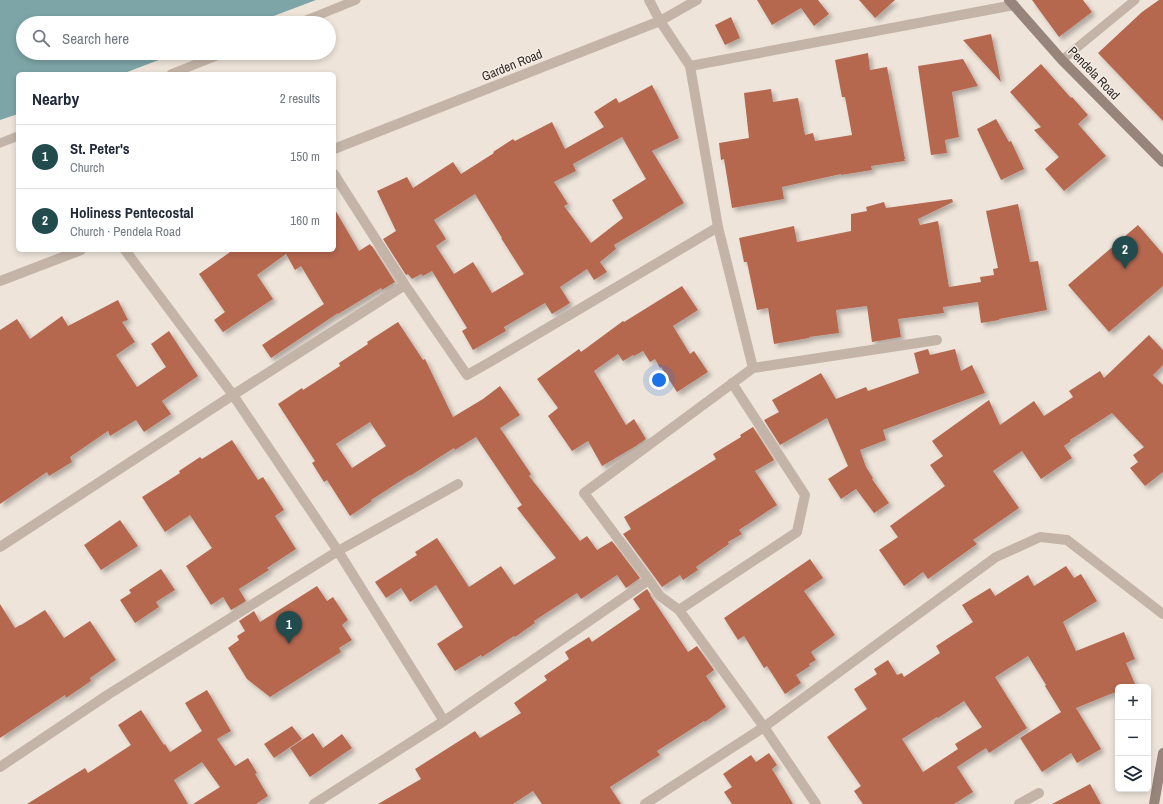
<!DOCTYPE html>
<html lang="en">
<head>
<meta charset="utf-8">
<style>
  :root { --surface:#fff; --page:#f2f2f3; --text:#1f2937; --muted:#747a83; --line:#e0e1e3; --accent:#224b4e }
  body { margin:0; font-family:"Archivo Narrow",sans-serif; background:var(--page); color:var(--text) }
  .controls { position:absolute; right:12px; bottom:12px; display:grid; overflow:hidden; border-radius:6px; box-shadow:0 2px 6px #0003 }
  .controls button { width:36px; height:36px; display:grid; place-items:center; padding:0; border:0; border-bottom:1px solid var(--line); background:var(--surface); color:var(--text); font:20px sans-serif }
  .you { position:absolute; left:659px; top:380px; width:14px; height:14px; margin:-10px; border:3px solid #fff; border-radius:50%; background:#1a73e8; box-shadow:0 0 0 6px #1a73e833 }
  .badge { display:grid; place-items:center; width:26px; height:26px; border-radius:50%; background:var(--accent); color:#fff; font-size:13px; font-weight:700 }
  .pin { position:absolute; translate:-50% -33px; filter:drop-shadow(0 1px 2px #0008) }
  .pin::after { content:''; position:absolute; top:21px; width:14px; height:12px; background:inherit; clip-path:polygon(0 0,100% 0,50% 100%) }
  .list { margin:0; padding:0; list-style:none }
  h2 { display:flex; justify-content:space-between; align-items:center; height:52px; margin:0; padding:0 16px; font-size:17px }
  h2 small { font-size:13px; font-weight:400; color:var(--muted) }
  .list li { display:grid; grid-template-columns:26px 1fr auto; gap:12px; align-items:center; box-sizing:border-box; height:64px; padding:0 16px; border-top:1px solid var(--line) }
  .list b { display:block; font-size:15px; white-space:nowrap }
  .list p { margin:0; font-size:13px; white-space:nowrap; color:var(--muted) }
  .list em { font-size:13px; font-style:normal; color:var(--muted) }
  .icon { flex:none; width:22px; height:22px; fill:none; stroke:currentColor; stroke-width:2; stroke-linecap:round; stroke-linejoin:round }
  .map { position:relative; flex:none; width:1163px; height:804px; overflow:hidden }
  .search { position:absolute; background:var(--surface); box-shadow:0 2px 6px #0003; left:16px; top:16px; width:320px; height:44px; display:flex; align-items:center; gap:10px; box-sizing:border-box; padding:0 14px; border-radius:22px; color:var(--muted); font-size:15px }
  .panel { position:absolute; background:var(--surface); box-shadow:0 2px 6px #0003; left:16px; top:72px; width:320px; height:180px; border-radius:6px }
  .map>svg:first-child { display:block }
  .water { fill:#7da5a7 }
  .building { fill:#b66850; fill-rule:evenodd; filter:url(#shadow) }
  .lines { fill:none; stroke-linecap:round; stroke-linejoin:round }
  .lane { stroke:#c4b4a8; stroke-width:9 }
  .street { stroke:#c4b4a8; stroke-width:10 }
  .secondary { stroke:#97847a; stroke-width:10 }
  .labels { text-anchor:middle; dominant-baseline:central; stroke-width:3; stroke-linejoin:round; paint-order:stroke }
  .street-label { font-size:13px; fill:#322a27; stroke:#f6eee6 }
</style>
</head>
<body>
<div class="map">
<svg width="1163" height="804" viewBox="0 0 1163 804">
  <defs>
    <filter id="shadow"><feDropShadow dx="3.5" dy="3.5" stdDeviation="2" flood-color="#0004"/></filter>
  </defs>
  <rect width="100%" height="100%" fill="#eee4da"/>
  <path class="water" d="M 0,0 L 316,0 L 255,23 L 23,23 L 23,53 L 177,53 L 122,74 L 18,74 L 18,114 L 0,120 Z"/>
  <path class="building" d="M 757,0 L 818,0 L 829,14 L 814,26 L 801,8 L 772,25 Z
    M 859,0 L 895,0 L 875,18 Z
    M 1032,0 L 1083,0 L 1092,12 L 1059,37 Z
    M 1159,0 L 1163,0 L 1163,121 L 1098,53 L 1142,12 Z
    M 731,17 L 740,38 L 725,45 L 715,25 Z
    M 991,34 L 1001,82 L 963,40 Z
    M 868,53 L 870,70 L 887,67 L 905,159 L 904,159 L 905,161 L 871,166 L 872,170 L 841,175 L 841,174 L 782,187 L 784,199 L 732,208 L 724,159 L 721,160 L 719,143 L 749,138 L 744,93 L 771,89 L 773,102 L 798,98 L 805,135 L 813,133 L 815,141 L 852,135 L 845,97 L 842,97 L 835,60 Z
    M 963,59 L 978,86 L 952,92 L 959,137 L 945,140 L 947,153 L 931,155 L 918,66 Z
    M 1041,64 L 1071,98 L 1072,97 L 1088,115 L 1078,124 L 1106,156 L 1064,191 L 1045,169 L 1059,157 L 1034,130 L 1041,127 L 1010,92 Z
    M 652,85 L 679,138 L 652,151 L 684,203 L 614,245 L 616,249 L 600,262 L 607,272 L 594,280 L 587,269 L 560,287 L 570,303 L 552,314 L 545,303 L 504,327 L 506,331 L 473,350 L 462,331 L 467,328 L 432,271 L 423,276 L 421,274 L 412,279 L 408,274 L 406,275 L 383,239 L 396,231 L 377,191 L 407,177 L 413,188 L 453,162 L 461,174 L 494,153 L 493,152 L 513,139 L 515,141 L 552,122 L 565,149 L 604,127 L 594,112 L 616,98 L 619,103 ZM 622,137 L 646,179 L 612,200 L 623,218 L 591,243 L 564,206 L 568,204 L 554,182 L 576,171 L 573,164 ZM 475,194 L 502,238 L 501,238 L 524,274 L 492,293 L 473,262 L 454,274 L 436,246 L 446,239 L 434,220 Z
    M 996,119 L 1009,142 L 1011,141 L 1024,169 L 1001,180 L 977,129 Z
    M 952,199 L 953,202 L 918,219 L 920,225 L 938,221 L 949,287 L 981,282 L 980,277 L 994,275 L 993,269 L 998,268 L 986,211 L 1018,204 L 1030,262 L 1038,261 L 1047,310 L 999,319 L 999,320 L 981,323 L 978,302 L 943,307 L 944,313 L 898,319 L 901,337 L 872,342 L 867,306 L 836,310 L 839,333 L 809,337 L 809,338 L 774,344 L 768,308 L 757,310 L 747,262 L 744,262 L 739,238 L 794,226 L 797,242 L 851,231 L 851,214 L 867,211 L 866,207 L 884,202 L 886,208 Z
    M 334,208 L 359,251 L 370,244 L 371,246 L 372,246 L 395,282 L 382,290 L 381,288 L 338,314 L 338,313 L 271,358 L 262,345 L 324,304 L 301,266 L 295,270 L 286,254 L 257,275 L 273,299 L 223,332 L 214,320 L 225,312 L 199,274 L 233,250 L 334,250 Z
    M 1138,225 L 1163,254 L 1163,286 L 1109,332 L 1068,285 Z
    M 682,286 L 698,310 L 673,326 L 690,354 L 694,351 L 708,372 L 677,392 L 661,367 L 660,368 L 655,359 L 650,362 L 643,351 L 634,356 L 633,355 L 623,361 L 618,354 L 594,371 L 626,425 L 634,419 L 646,439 L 636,446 L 602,466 L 588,441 L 572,451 L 548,416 L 558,408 L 537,379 L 579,349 L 581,352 L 623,321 L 624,322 Z
    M 118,300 L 128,320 L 122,322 L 135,342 L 116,355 L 137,387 L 166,367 L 151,344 L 169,331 L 198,376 L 162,401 L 171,414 L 144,432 L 136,420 L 110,436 L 108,431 L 70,457 L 72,462 L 49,476 L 47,472 L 0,504 L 0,330 L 17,319 L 30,339 L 62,316 L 68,326 Z
    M 398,322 L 423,360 L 425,359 L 453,417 L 483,399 L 500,386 L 520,415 L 500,428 L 531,474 L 529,476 L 580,541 L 587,536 L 597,550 L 612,541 L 640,578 L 626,588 L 617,575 L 581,599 L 577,593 L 534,621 L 535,623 L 515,637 L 514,636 L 482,657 L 481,655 L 455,671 L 437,644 L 463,627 L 436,585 L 410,602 L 401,588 L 386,598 L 375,582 L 417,555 L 415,552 L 437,538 L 469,587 L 501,566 L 514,585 L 556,558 L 517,508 L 522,505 L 476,437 L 455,450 L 454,448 L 410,476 L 410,475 L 371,500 L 372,501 L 350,516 L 327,480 L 324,482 L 312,463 L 315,461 L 278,404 L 302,388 L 303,390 L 340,366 L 339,363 L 368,344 L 367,342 ZM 370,422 L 386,446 L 352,468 L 336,444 Z
    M 1149,335 L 1163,350 L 1163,365 L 1153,375 L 1163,385 L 1163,472 L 1145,486 L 1130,468 L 1138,462 L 1133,455 L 1144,447 L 1112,413 L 1070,440 L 1071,441 L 1064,446 L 1072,458 L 1041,479 L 1022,451 L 993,471 L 1019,508 L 973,540 L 977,544 L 928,579 L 923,572 L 904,586 L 879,550 L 898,537 L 890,526 L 945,486 L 930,465 L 943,456 L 932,441 L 989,400 L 1000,425 L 1034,401 L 1044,416 L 1073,397 L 1069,391 L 1100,371 L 1104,378 Z
    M 928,349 L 930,355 L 955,349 L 961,371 L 972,365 L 985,393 L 883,430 L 886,440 L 860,450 L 866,467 L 873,478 L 872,479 L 889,503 L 874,513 L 856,489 L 841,499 L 828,479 L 848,466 L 827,418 L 780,445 L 764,420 L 779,412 L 772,400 L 821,373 L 836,399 L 866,387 L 868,391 L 919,373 L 914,353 Z
    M 753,427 L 774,460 L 755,471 L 777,505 L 739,530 L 742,534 L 728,542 L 729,544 L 696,567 L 698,570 L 683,580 L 680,575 L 662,587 L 623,534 L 631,529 L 624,517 L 716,459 L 713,454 L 741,437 L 740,435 Z
    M 232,440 L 258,480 L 263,477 L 284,510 L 275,516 L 296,549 L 267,568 L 269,570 L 239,589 L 246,601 L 231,610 L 223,597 L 211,605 L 186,566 L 212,548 L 190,515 L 165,532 L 142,497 L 180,473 L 179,471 L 200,457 L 202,459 Z
    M 120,520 L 138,546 L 101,570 L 84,545 Z
    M 810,559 L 823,578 L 804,591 L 835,635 L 811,652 L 816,660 L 809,664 L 810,666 L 796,675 L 801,683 L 785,694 L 767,666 L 764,668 L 744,636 L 738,640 L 724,618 Z
    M 1066,566 L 1074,578 L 1081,574 L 1097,601 L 1063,622 L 1076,651 L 1124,632 L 1135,659 L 1126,663 L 1135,684 L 1128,687 L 1118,687 L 1118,691 L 1076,708 L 1101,749 L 1077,763 L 1071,753 L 1042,772 L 1020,738 L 1061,712 L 1045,686 L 1046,685 L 1028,656 L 995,677 L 1027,728 L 989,753 L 986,748 L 957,767 L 973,792 L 954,804 L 863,804 L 854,791 L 861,786 L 827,737 L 867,709 L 854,689 L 877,674 L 874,669 L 888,660 L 897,675 L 902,673 L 904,677 L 940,653 L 936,646 L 973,622 L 962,605 L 990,588 L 995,596 L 1028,575 L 1034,586 ZM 964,701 L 982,727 L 955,744 L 958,749 L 923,772 L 902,739 L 937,717 L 938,718 Z
    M 161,569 L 175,590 L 156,602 L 159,607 L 135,623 L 120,600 L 131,593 L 129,590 Z
    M 317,586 L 327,601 L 333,597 L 348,620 L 342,625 L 352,640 L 339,648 L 341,652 L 270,697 L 247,679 L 228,648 L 239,640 L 237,636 L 245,631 L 239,621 L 254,611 L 260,622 Z
    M 647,589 L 651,595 L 650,595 L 688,652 L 697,646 L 714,670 L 706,676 L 726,707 L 705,722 L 704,721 L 657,751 L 660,755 L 610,787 L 621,804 L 542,804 L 533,791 L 513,804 L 378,804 L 421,779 L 415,769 L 475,731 L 480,738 L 521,713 L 514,703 L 547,680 L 544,676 L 569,659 L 565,652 L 589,637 L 592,642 L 640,609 L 633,599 Z
    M 0,604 L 15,628 L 20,625 L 21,625 L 45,610 L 64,638 L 90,621 L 116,660 L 90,678 L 91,681 L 66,698 L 65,695 L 0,738 Z
    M 207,690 L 231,731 L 217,739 L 235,766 L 248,758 L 257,773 L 255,774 L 268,796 L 256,804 L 193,804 L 220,787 L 202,762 L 174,780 L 188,804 L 27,804 L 85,768 L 88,773 L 131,745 L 118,725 L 141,710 L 164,745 L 165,744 L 170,752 L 202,731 L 185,703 Z
    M 292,726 L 302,739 L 274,758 L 264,744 Z
    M 313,733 L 323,748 L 342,734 L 352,748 L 310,777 L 290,748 Z
    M 769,753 L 777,765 L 772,769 L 793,804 L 732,804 L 724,792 L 732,787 L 723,774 L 751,755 L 756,762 Z
    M 1090,784 L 1101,804 L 1052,804 Z"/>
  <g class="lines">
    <path class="lane" d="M 299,23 L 356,0
      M 1062,60 L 1135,0
      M 171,74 L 224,53
      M 0,143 L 18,136"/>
    <path class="street" d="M 649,0 L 660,21 L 690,66 L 718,227 L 753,368 L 584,493 L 649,580
      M 690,66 L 1014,5
      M 334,149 L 660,21 L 697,0
      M 334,174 L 405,285 L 467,375 L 490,362 L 718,227
      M 125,250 L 233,395 L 338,551 L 444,721
      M 0,281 L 81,250
      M 753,368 L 937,340
      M 732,383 L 805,495 L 797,532 L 679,610 L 764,727 L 816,804
      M 0,547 L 233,395 L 405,285
      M 0,767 L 109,694 L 338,551 L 458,484
      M 314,804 L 444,721 L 649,580 L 660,596 L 679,610
      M 645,804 L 764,727 L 996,557 L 1040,537 L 1067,540 L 1163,614
      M 1019,804 L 1039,793"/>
    <path class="secondary" d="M 1009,0 L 1062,60 L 1163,162
      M 1154,804 L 1163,753"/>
  </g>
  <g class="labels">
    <g class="street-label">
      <text transform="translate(512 65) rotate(-22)">Garden Road</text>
      <text transform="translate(1094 73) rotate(46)">Pendela Road</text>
    </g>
  </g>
</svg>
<div class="controls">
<button>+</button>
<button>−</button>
<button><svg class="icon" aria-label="layers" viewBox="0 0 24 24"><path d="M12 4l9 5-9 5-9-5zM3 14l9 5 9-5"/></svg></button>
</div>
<div class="you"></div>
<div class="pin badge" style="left:289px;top:644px">1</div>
<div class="pin badge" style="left:1125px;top:269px">2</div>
<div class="search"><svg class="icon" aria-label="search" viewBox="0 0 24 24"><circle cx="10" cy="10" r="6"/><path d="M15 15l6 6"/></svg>Search here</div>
<section class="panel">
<h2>Nearby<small>2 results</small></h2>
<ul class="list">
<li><span class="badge">1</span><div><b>St. Peter's</b><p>Church</p></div><em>150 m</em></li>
<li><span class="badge">2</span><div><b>Holiness Pentecostal</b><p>Church · Pendela Road</p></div><em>160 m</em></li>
</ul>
</section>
</div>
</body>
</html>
